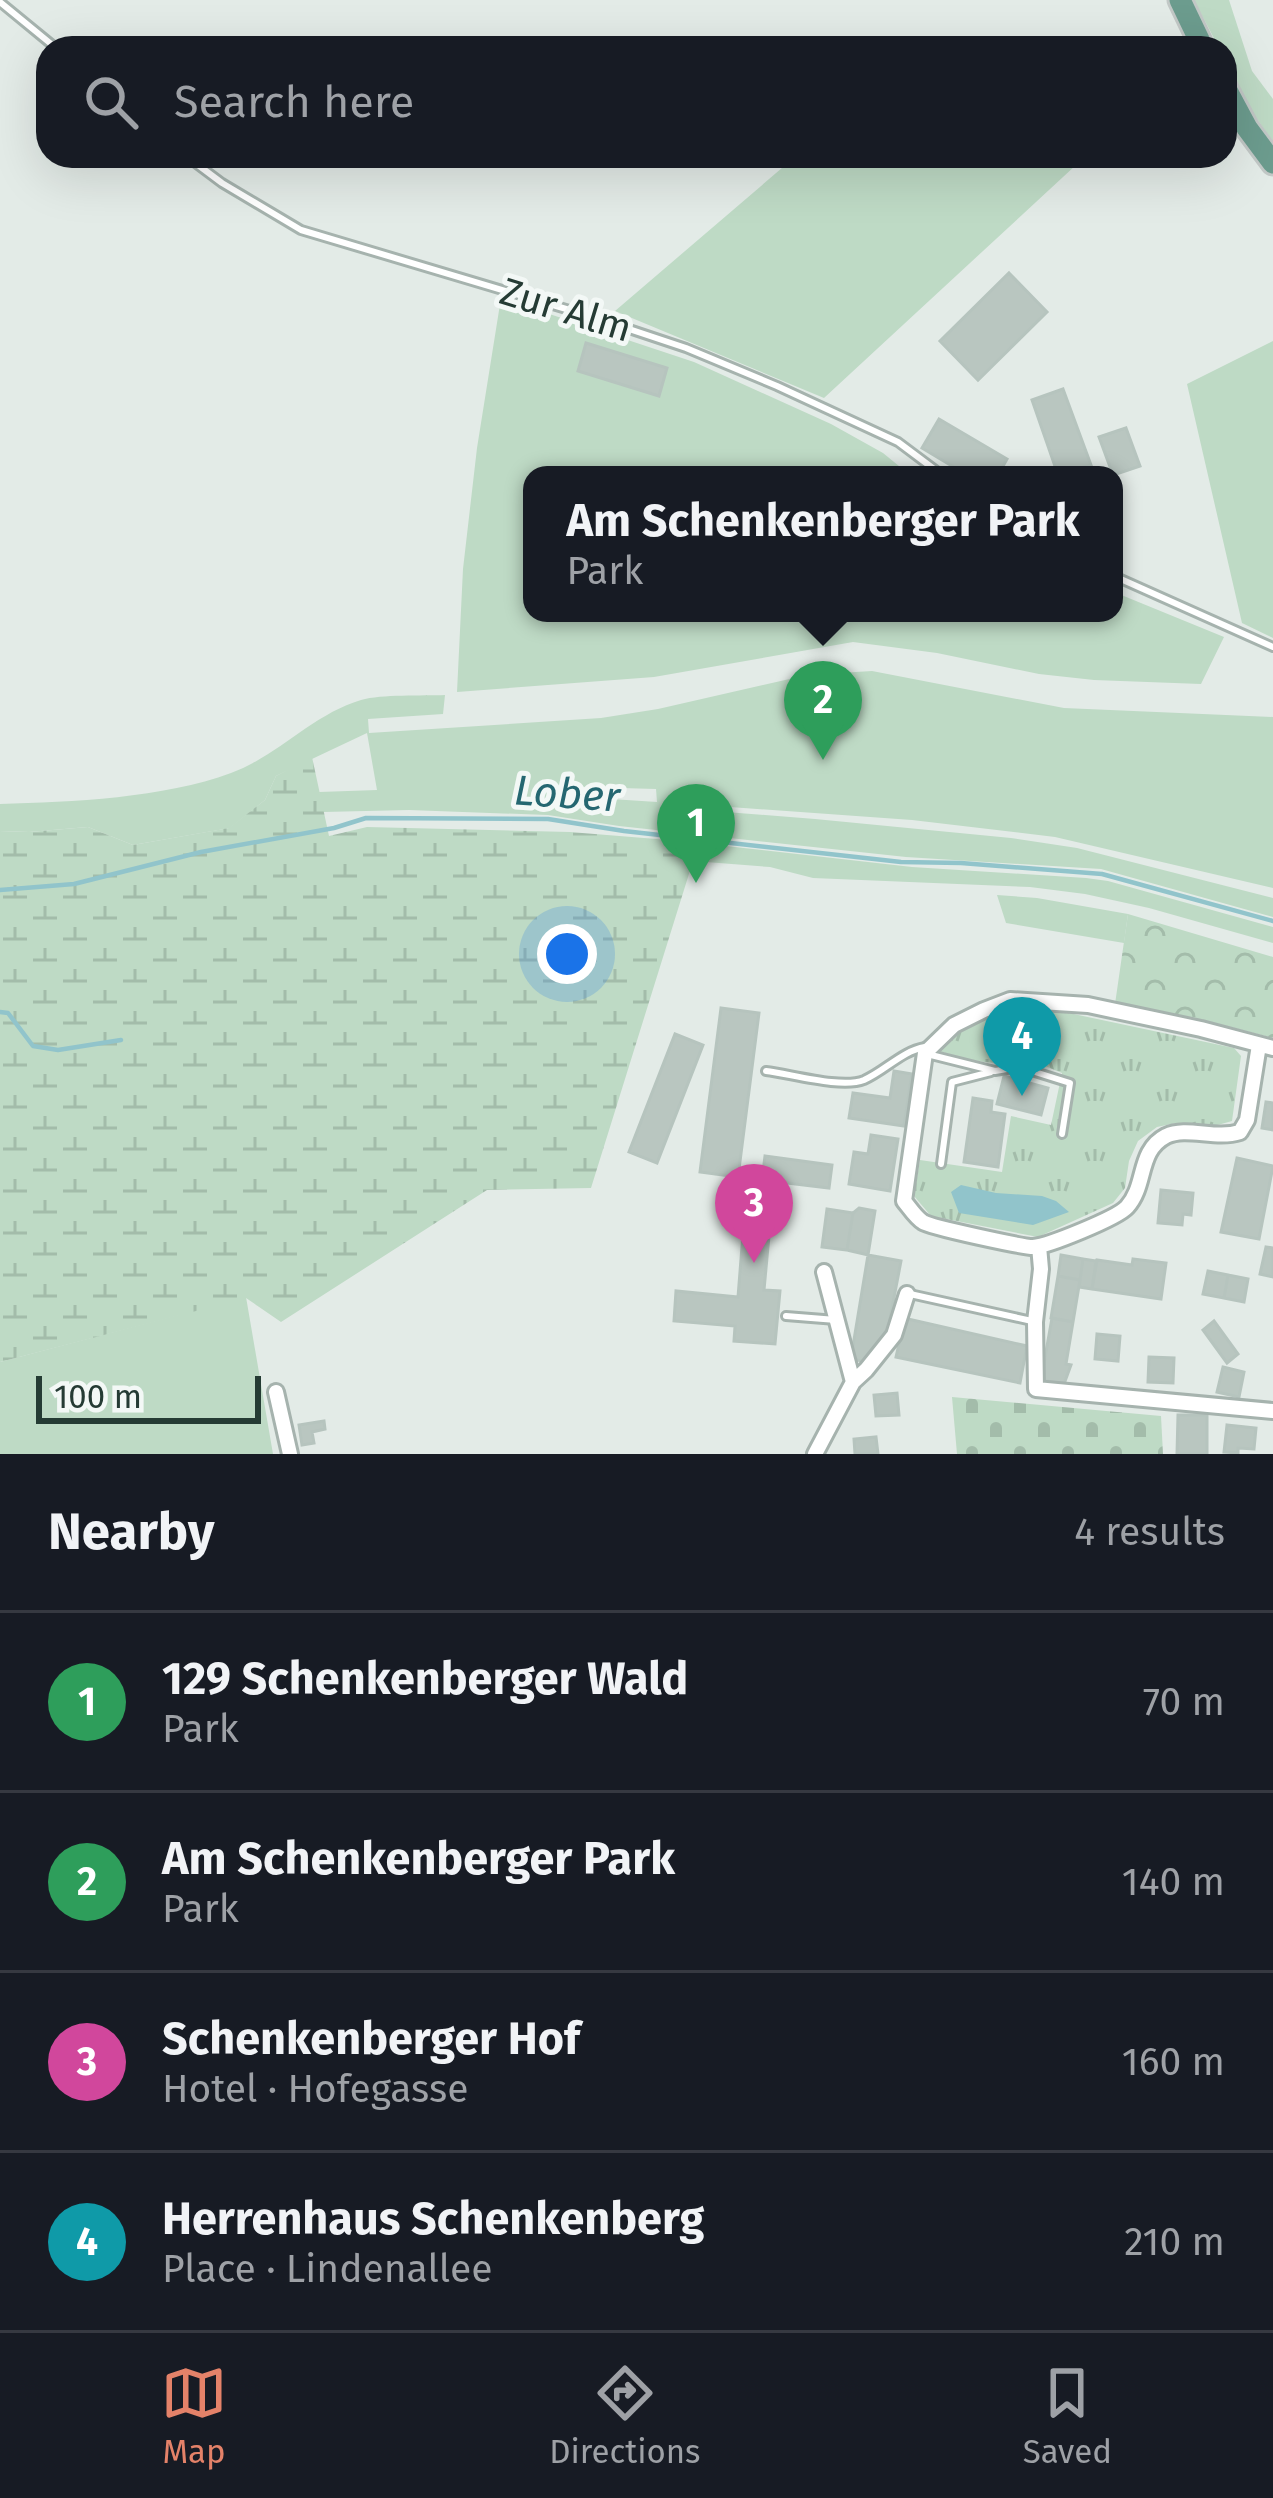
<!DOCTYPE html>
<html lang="en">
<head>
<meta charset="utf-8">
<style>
  :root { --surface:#171b24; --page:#20242c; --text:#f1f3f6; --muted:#9ea1a6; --line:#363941; --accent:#e48269 }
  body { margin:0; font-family:"Fira Sans",sans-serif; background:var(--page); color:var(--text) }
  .scale { position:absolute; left:36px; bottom:30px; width:225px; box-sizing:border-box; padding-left:12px; border:6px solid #253b34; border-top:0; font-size:33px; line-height:42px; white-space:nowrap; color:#253b34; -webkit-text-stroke:9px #f3f8f6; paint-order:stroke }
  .you { position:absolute; left:567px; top:954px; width:42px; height:42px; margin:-30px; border:9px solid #fff; border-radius:50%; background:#1a73e8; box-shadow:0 0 0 18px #1a73e833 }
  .badge { display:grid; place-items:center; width:78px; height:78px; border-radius:50%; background:var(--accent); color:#fff; font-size:39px; font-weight:700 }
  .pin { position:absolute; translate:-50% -99px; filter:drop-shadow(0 3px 6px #0008) }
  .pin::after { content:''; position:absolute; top:63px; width:42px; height:36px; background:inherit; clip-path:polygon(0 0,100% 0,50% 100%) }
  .popup { position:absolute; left:523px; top:466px; width:600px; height:156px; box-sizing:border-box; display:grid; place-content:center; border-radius:24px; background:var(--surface); filter:drop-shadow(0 3px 9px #0005); font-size:39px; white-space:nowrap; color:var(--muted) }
  .popup b { font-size:45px; color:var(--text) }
  .popup::after { content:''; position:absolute; left:50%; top:100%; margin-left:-24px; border:24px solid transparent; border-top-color:var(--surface) }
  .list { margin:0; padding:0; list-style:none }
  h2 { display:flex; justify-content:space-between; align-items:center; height:156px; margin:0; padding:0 48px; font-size:51px }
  h2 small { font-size:39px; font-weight:400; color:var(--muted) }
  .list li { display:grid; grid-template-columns:78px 1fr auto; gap:36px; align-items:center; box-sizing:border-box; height:180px; padding:0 48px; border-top:3px solid var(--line) }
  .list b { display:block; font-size:45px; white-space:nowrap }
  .list p { margin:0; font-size:39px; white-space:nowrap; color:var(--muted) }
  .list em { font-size:39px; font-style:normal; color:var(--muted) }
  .icon { flex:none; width:66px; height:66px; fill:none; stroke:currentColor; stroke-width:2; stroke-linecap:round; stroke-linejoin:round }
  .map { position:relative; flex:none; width:1273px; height:1454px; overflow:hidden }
  .search { position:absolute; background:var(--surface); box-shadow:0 12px 48px #0002; left:36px; right:36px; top:36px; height:132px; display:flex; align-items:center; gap:30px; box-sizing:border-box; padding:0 42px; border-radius:36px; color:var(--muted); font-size:45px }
  .sheet { height:876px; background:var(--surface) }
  nav { display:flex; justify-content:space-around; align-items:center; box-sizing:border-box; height:168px; border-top:3px solid var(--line); background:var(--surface); font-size:33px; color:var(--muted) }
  nav a { display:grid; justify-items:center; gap:6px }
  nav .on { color:var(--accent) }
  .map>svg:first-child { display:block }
  .green { fill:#bedac5; fill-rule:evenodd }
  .forest { fill:url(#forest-crowns) }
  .wetland { fill:url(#wetland-marsh) }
  .cemetery { fill:url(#cemetery-stones) }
  .park { fill:url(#park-tufts) }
  .water { fill:#91c4cb }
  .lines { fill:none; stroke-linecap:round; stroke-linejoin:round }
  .stream { stroke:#91c4cb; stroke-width:4.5 }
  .building { fill:#b9c6c0; stroke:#b6c4be; stroke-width:3 }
  .service-casing { stroke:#a6b3ae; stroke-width:12 }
  .minor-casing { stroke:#a6b3ae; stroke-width:20 }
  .primary-casing { stroke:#c2c8c6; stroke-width:27 }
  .service { stroke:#fff; stroke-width:6 }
  .minor { stroke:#fff; stroke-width:14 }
  .primary { stroke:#6c9c8e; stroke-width:21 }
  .labels { text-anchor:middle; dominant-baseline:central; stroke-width:10; stroke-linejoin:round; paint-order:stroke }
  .street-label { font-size:39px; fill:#253b34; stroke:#f3f8f6 }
  .water-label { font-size:42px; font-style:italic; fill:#256771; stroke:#f3f8f6 }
</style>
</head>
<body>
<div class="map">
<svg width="1273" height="1454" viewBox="0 0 1273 1454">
  <defs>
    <pattern id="forest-crowns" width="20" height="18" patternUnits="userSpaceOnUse" patternTransform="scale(3)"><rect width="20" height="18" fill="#bedac5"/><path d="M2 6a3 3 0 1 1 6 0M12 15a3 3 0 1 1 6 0" fill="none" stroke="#a3bcaa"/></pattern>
    <pattern id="wetland-marsh" width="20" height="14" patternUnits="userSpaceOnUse" patternTransform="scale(3)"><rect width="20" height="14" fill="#bedac5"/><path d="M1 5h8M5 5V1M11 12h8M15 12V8" fill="none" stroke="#a3bcaa"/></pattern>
    <pattern id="cemetery-stones" width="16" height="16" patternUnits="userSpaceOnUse" patternTransform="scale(3)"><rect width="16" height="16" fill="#bedac5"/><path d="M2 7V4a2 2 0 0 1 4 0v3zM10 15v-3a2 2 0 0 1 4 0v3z" fill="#a3bcaa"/></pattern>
    <pattern id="park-tufts" width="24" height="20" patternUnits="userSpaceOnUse" patternTransform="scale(3)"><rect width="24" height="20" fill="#bedac5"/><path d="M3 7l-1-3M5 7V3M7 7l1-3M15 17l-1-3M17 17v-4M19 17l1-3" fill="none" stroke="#a3bcaa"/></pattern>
  </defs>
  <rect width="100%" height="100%" fill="#e3ebe7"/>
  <path class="green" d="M 1194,0 L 1229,0 L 1252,71 L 1273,99 L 1273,141 C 1256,118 1225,76 1225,48 L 1219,48 Z
    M 796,156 L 1067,156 L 1076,165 L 824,398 L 615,311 Z
    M 501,298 L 694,362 L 831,424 L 883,453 L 910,475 L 532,475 L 532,613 L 1114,613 L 1114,592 L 1224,637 L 1201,684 L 1094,680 L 1039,674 L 937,653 L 853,642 L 654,677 L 457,692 L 463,569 L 477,448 Z
    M 1273,341 L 1273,638 L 1242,623 L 1187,384 Z
    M 872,671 L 1064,708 L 1273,717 L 1273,888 L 1055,837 L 912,820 L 689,804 L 688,809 L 815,819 L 1011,838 L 1077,848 L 1273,898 L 1273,917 L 1101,869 L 906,857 L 619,826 L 548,815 L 409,810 L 323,812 L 319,792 L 377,790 L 367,733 L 276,776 L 265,800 L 230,828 L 133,845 L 88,827 L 29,832 L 0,831 L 0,804 C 72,802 164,798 231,773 C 278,756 313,714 361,700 C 382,694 422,696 445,695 L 443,714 L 368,719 L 369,733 L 601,718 L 658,709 L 807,675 ZM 585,787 L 656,789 L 657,802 L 565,796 Z
    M 681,841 L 912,867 L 1086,878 L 1108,881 L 1273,927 L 1273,943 L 1149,908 L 1085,894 L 1030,887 L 813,878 L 770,867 L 693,861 Z
    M 997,895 L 1037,898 L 1128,914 L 1124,943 L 1006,923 Z
    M 246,1297 L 273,1454 L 0,1454 L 0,1362 Z"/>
  <path class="forest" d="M 1128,914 L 1273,957 L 1273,1038 L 1207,1021 L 1115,1004 Z"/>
  <path class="wetland" d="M 312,757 L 329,836 L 367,827 L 570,832 L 681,841 L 693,861 L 591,1188 L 487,1190 L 281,1322 L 246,1298 L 0,1362 L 0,831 L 29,832 L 88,827 L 133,845 L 229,828 L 265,800 L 276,776 Z"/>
  <path class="cemetery" d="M 952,1397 L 1161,1416 L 1163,1454 L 957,1454 Z"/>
  <path class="park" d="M 1013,1009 L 1050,1009 L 1234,1048 L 1241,1056 L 1232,1121 L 1214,1126 L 1176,1123 L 1157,1127 L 1138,1141 L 1129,1161 L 1125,1188 L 1113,1203 L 1038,1237 L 931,1216 L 914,1196 L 920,1160 L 1002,1172 L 1011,1116 L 1051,1125 L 1062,1073 L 1023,1057 C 994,1070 967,1058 937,1051 C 961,1026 979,1019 1013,1009 Z"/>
  <path class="water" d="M 961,1185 L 996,1193 L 1042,1196 L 1056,1201 L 1069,1212 L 1033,1225 L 959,1213 L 951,1192 Z"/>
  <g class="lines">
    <path class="stream" d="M 0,890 L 74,884 L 201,852 L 334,828 L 366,818 L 548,819 L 624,831 L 901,862 L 961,863 L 1102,874 L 1273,921
      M 0,1012 L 8,1013 L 33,1046 L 58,1050 L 121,1040"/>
  </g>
  <path class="building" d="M 1009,273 L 1047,312 L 978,380 L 940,341 Z
    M 586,343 L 667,368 L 659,396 L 578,371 Z
    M 1063,389 L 1091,465 L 1058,475 L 1032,400 Z
    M 939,419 L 1007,459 L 998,475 L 967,475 L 922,448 Z
    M 1126,428 L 1140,466 L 1113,475 L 1099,437 Z
    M 721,1008 L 759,1013 L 738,1177 L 700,1172 Z
    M 675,1034 L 703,1045 L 657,1163 L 629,1152 Z
    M 894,1071 L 912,1074 L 904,1126 L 849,1118 L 853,1093 L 890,1098 Z
    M 1004,1076 L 1048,1088 L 1041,1115 L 997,1104 Z
    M 973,1098 L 992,1101 L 991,1112 L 1005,1114 L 998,1167 L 964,1162 Z
    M 1266,1102 L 1273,1103 L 1273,1130 L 1262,1128 Z
    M 871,1135 L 898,1139 L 890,1191 L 849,1184 L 854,1152 L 868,1154 Z
    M 765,1156 L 832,1165 L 829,1188 L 762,1180 Z
    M 1237,1158 L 1273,1166 L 1259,1239 L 1221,1232 Z
    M 1161,1190 L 1193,1193 L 1191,1215 L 1183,1214 L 1182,1225 L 1158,1223 Z
    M 744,1200 L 769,1202 L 767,1229 L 743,1228 Z
    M 859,1208 L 875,1211 L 868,1255 L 847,1250 L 853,1213 Z
    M 827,1209 L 853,1213 L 847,1250 L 822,1247 Z
    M 743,1234 L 769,1236 L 764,1290 L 780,1291 L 775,1344 L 734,1341 L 735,1326 L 674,1321 L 676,1291 L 738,1297 Z
    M 1266,1247 L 1273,1248 L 1273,1277 L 1260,1274 Z
    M 868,1255 L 901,1261 L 888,1329 L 864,1362 L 851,1358 Z
    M 1061,1255 L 1083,1259 L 1080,1280 L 1058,1276 Z
    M 1083,1259 L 1096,1261 L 1092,1289 L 1079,1287 Z
    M 1133,1259 L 1166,1263 L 1161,1299 L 1092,1289 L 1097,1260 L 1132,1265 Z
    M 1208,1271 L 1228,1275 L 1224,1298 L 1203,1294 Z
    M 1228,1275 L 1248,1279 L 1244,1302 L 1224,1298 Z
    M 1058,1276 L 1080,1280 L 1073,1322 L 1051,1318 Z
    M 1052,1318 L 1073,1322 L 1066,1364 L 1071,1365 L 1064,1384 L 1041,1380 Z
    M 908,1319 L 1027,1346 L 1020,1383 L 896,1357 L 904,1322 Z
    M 1214,1321 L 1238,1354 L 1227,1363 L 1203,1330 Z
    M 1097,1334 L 1120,1336 L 1118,1361 L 1095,1359 Z
    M 1149,1357 L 1174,1358 L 1173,1383 L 1148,1382 Z
    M 1223,1367 L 1244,1372 L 1239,1397 L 1217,1392 Z
    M 897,1393 L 899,1415 L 876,1416 L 874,1395 Z
    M 1178,1415 L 1207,1415 L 1207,1454 L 1177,1454 Z
    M 324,1421 L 325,1429 L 312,1432 L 314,1443 L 302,1445 L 299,1425 Z
    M 1227,1425 L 1256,1428 L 1254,1449 L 1238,1448 L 1238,1453 L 1224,1452 Z
    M 876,1437 L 878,1454 L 855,1454 L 854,1439 Z"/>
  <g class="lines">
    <defs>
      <path id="service" d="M 0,2 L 56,48
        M 186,156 L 222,183 L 301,230 L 593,317 L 686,348 L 777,386 L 898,442 L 942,475
        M 1114,576 L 1273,647
        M 927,1054 L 995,1071 L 1019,1067 L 1070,1083 L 1062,1134
        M 766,1071 C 791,1074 842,1089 864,1080 C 886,1070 902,1051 925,1047
        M 941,1164 L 952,1082 L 991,1072
        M 910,1294 L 1032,1321
        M 786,1316 L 836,1320"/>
      <path id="minor" d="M 1259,1045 L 1247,1120 L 1240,1132 C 1215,1140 1187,1126 1166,1136 C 1137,1151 1147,1185 1127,1207 C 1117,1218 1048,1246 1033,1247 C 1023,1247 930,1227 923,1222 C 916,1218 909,1207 904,1201 L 925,1053 L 954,1025 L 984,1010 L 1010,1000 L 1088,1005 L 1201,1029 L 1273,1048
        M 1039,1246 L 1041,1269 L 1035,1322 L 1036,1389 L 1273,1411
        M 853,1382 L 866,1370 L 894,1335 L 907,1294
        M 276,1392 L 290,1454
        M 815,1454 L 853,1382 L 824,1272"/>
      <path id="primary" d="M 1180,0 L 1203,48
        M 1225,87 L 1247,128 L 1273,163"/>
    </defs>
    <use href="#service" class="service-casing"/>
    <use href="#minor" class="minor-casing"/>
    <use href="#primary" class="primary-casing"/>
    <use href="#service" class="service"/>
    <use href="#minor" class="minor"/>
    <use href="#primary" class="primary"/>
  </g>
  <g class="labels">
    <g class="street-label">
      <text transform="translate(566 310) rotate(17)">Zur Alm</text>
    </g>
    <g class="water-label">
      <text transform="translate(567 794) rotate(4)">Lober</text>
    </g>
  </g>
</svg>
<div class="scale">100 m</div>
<div class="you"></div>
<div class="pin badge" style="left:696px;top:883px;background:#2e9e5b">1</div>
<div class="pin badge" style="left:823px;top:760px;background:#2e9e5b">2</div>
<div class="popup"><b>Am Schenkenberger Park</b>Park</div>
<div class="pin badge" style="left:754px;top:1263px;background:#d1479c">3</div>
<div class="pin badge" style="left:1022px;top:1096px;background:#0f9aa8">4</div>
<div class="search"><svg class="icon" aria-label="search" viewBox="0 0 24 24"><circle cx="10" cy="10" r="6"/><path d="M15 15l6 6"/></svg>Search here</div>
</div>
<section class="sheet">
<h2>Nearby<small>4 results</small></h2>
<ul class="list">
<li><span class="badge" style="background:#2e9e5b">1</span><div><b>129 Schenkenberger Wald</b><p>Park</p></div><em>70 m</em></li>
<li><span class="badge" style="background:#2e9e5b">2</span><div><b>Am Schenkenberger Park</b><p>Park</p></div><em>140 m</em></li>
<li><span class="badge" style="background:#d1479c">3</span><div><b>Schenkenberger Hof</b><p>Hotel · Hofegasse</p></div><em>160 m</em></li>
<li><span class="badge" style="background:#0f9aa8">4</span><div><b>Herrenhaus Schenkenberg</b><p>Place · Lindenallee</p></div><em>210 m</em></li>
</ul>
</section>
<nav>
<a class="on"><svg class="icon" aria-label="map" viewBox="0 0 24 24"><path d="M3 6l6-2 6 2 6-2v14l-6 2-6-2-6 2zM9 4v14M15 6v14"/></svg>Map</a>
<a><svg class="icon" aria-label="directions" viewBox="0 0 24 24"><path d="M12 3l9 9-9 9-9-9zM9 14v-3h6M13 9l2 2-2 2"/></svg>Directions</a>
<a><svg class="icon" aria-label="saved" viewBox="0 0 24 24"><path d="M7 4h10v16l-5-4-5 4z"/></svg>Saved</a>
</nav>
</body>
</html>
